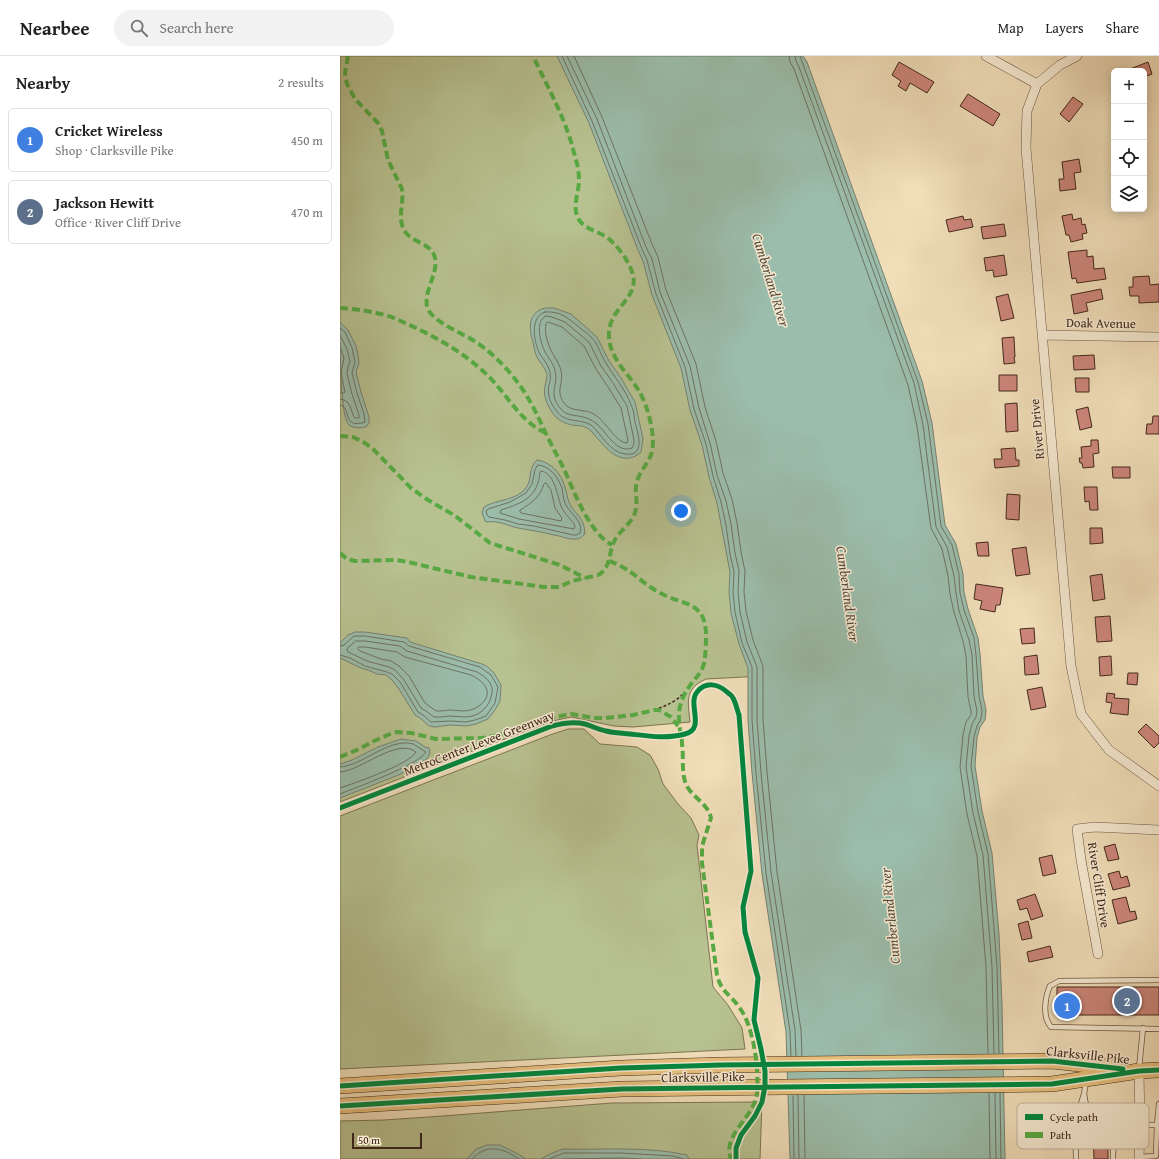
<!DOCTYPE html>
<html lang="en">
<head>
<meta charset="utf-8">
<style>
  :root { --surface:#fff; --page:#f2f2f2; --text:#222; --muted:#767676; --line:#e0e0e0; --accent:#8f2418 }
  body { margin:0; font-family:"Gentium Book Plus",serif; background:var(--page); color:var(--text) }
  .controls { position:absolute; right:12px; top:12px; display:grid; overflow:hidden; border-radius:6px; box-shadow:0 2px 10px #0003 }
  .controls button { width:36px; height:36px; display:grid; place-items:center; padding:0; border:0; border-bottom:1px solid var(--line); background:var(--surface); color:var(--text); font:20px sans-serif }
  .scale { position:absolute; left:12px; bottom:10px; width:70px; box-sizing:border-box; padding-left:4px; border:2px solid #42281b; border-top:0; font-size:11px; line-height:14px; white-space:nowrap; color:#42281b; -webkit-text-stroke:3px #f6ead2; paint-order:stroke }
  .you { position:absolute; left:341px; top:455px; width:14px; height:14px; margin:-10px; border:3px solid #fff; border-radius:50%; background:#1a73e8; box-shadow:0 0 0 6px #1a73e833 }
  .badge { display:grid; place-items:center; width:26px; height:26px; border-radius:50%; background:var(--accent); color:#fff; font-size:13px; font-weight:700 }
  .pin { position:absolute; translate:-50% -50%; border:2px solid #fff; box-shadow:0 1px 4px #0006 }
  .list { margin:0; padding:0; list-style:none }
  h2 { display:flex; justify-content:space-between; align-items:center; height:52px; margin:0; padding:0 16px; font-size:17px }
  h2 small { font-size:13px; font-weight:400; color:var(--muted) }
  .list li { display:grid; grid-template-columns:26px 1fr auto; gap:12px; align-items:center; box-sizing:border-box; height:64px; margin:0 8px 8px; padding:0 8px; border:1px solid var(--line); border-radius:6px }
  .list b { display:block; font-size:15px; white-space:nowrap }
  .list p { margin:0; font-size:13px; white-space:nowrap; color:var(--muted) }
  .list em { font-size:13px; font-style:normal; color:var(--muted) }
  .icon { flex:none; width:22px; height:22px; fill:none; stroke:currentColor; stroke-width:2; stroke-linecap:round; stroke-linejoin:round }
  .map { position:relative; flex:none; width:819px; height:1103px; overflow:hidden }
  header { display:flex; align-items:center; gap:24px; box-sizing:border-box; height:56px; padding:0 20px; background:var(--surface); border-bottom:1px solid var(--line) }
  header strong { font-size:19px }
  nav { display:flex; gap:22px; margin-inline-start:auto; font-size:14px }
  .search { width:280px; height:36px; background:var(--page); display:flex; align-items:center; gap:10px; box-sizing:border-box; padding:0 14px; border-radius:22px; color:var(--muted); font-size:15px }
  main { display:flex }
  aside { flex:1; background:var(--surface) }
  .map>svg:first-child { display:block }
  .green { fill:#b8c291; stroke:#7d7556 }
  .water { fill:#9bbdab; stroke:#778171 }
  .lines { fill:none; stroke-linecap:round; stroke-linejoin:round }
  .shore { stroke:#6e7263; stroke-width:1 }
  .building { fill:#cd867b; stroke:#42281b }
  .service-casing { stroke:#6e5643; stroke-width:6 }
  .minor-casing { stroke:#6e5643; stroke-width:10 }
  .primary-casing { stroke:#42281b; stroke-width:16 }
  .path { stroke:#42281b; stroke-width:1.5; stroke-dasharray:3 2; stroke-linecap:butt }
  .service { stroke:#f6ead2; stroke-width:4.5 }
  .minor { stroke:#f6ead2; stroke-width:9 }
  .primary { stroke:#e8c07d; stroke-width:15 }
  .quiet { stroke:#56aa43; stroke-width:4; stroke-dasharray:8 4; stroke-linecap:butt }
  .cycleway-casing { stroke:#f6ead2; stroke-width:8 }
  .cycleway { stroke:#00873e; stroke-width:5 }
  .labels { text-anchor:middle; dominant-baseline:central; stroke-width:3; stroke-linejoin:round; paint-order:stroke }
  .street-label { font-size:13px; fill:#42281b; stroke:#f6ead2 }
  .water-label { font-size:14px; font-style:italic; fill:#584d3f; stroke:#f6ead2 }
  .key { fill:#f6ead2; stroke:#c0b09b; stroke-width:1 }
  .key-label { font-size:11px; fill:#42281b }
</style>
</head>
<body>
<header>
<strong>Nearbee</strong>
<div class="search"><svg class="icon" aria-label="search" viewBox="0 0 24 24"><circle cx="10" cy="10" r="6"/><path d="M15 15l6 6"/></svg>Search here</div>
<nav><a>Map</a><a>Layers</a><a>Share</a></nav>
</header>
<main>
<aside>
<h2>Nearby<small>2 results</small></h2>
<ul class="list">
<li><span class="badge" style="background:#3f7fe0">1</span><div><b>Cricket Wireless</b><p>Shop · Clarksville Pike</p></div><em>450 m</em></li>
<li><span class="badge" style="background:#5c6f8a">2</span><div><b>Jackson Hewitt</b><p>Office · River Cliff Drive</p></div><em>470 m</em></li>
</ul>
</aside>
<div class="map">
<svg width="819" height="1103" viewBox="0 0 819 1103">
  <rect width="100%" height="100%" fill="#f1dfba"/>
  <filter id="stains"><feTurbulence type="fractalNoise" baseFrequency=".005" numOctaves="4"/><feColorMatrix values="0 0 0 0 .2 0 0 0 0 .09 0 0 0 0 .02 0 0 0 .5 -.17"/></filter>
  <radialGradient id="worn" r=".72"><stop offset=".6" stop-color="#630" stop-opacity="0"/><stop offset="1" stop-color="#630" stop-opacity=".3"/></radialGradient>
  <path class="green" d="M 0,0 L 233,0 L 308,161 L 423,620 L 366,623 C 344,633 348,646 350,666 L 293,671 L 274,670 L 231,661 L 213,665 L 95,709 L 0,746 Z
    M 228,673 L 244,673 L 260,688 L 297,691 L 310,699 L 318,713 L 323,728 L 338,748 L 351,762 L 359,779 L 357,789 L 373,931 L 388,949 L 402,972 L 405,993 L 0,1013 L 0,760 L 210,679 Z
    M 422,1046 L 420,1103 L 0,1103 L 0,1065 L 44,1064 L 103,1060 L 272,1047 Z"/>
  <path class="water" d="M 217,0 L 463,0 L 467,6 L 582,325 L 592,367 L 605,469 L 616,488 L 623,518 L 624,536 L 628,553 L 638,582 L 640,598 L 643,640 L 646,654 L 645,664 L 640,671 L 637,682 L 635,710 L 642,755 L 652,797 L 659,878 L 662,949 L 665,1103 L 450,1103 L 446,976 L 422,818 L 412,717 L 408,664 L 408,612 L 399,588 L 391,557 L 389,536 L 390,516 L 377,447 L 369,421 L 362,389 L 350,354 L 341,312 L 312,239 L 303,205 L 298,194 L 249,67 Z
    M 205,252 L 214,252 L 231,258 L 257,281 L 269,305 L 281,322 L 295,346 L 303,383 L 301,396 C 286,410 270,398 260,385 C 255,381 253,375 247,372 C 242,369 238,370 232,369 C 225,368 216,363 212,356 C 207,348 203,340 205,330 C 206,326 207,322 207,318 C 205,311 199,306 196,299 C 195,296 194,291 193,287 C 189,273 187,257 205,252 Z
    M 0,266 L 8,274 L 16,290 L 18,299 L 19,307 L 16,316 L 21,336 L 29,361 L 29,367 L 26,371 C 20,372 13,373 8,368 C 0,357 0,286 0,266 Z
    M 197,404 C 211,406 221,417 225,431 C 227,436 227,442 229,446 C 234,458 244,460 245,477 C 244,480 240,483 236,483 C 229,484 221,480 214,479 C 202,476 190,474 178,472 C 168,470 158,464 147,466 L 145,465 L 142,456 L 144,451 C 157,443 176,445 186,432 C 193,422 187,414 197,404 Z
    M 15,576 L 25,576 L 67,582 L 70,586 L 142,608 L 148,611 L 154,617 L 161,629 L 160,645 L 155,654 L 148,663 L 136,668 L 126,670 L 110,669 L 95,671 L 89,670 L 80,662 L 75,659 L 59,633 L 52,624 L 46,619 L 37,618 L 28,614 C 23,614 7,605 0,602 L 0,587 L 8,579 Z
    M 61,683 L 76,685 L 85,691 L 89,692 L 90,697 L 87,703 L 61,718 L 0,742 L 0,708 L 12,704 L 38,691 Z
    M 147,1089 L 160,1089 L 178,1098 L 186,1103 L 127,1103 L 136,1093 Z
    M 223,1093 C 264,1094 306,1090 347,1099 L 349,1103 L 201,1103 L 210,1098 Z"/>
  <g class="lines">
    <path class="shore" d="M 222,0 L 252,65 L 302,193 L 307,204 L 316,238 L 345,311 L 354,353 L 366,388 L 373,420 L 381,446 L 386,469 L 390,498 L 394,516 L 393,536 L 395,556 L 402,587 L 412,611 L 412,664 L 416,717 L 426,817 L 450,975 L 451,1000
      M 227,0 L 257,63 L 306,191 L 312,203 L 320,236 L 350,310 L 359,352 L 370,387 L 377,419 L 386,445 L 391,468 L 395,497 L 399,515 L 398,536 L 400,556 L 407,586 L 417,611 L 417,664 L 421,717 L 431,816 L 455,974 L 456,1000
      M 234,0 L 262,61 L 312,188 L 318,201 L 326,234 L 356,308 L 365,351 L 376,385 L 383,417 L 392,443 L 397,467 L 401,496 L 405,515 L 404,536 L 406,555 L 413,584 L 423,610 L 423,663 L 427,716 L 437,816 L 461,974 L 462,1000
      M 449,0 L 450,6 L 454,13 L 568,329 L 577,370 L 591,472 L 602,493 L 608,520 L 610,538 L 614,556 L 623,585 L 626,600 L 628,641 L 631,655 L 631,659 L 626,666 L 623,679 L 620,711 L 627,758 L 637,800 L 646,911 L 648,997
      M 455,0 L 456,5 L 459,11 L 574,327 L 583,369 L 596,471 L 607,491 L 614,520 L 616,537 L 619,555 L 629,584 L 632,599 L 634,640 L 637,655 L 636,661 L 632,668 L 629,680 L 626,711 L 633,757 L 643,799 L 652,911 L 654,997
      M 460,0 L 578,326 L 588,368 L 601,470 L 612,489 L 619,519 L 620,537 L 624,554 L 634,582 L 636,599 L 639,640 L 642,654 L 641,663 L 637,670 L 634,681 L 631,710 L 638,756 L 648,798 L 657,910 L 659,997
      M 205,256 C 221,255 228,262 240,272 C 243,275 248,277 251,281 C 258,287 261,300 266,307 C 274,321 286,334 291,349 C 294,354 294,360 295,366 C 298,378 306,401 285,398 C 269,396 262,378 251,369 C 239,362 225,368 216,354 C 210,347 207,338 209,329 C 210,325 211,321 210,317 C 209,310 204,304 200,298 C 194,287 189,261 205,256 Z
      M 206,260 L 212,261 L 225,266 L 249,286 L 261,310 L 273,327 L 287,350 L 294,384 L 294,388 L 292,392 C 277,398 266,376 257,368 C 253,365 248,362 243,361 C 235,359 227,360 221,353 C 207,337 219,330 215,315 C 214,308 209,303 205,296 C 201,288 194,265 206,260 Z
      M 208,266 L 222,271 L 244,290 L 256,313 L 268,331 L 281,352 L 288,384 L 287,387 C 277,387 266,367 258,361 C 254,358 249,355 244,355 C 236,353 229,354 224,347 C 215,334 224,328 221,314 C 219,306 213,300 210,292 C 207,285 204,275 206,268 Z
      M 0,272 L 5,276 L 12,292 L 15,306 L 12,317 L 17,337 L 24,358 L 25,366 C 1,374 12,350 0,349
      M 0,279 L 7,293 L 9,301 L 10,306 L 8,311 L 7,318 L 12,338 L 19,359 L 19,362 L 15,362 L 14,361 C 10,353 11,344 0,343
      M 0,291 L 4,302 L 1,317 L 5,336 L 4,337 L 0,337
      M 198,409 C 210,410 218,421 222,432 C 223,437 223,442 225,447 C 229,457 244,465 240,477 L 236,479 L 233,479 L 194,470 L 178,468 L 165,464 L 149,461 L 147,459 L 146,455 L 148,453 L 170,446 L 186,437 L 192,428 L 195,414 Z
      M 201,415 C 215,417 217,439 221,450 C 223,456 230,462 234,468 L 235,471 L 234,473 L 179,463 L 160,457 L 161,454 C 182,447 198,442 200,416 Z
      M 206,427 L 211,434 L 215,452 L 222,462 L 221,465 L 181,457 L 180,456 L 180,454 C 192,447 200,441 204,428 Z
      M 16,585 L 25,585 L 60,590 L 67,595 L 137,616 C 145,620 154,628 152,637 C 150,651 139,661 125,661 C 120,661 114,660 109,660 C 104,661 99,661 94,661 L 86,655 L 81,652 L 64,624 L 55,614 L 49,611 L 27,605 L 8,596 L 7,593 Z
      M 0,590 L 4,589 L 14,580 L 25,580 L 64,586 L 69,590 L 140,611 L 151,619 L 158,631 L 155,647 L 146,660 L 135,664 L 126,666 L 110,665 L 91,666 L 83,659 L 78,656 L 60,626 L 52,618 L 47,616 L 25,610 L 10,602 L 0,599
      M 19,591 L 25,591 L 57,596 L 65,601 L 131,619 C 137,622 145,627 147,634 C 149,644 139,652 130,654 C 123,656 116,654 109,654 C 104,655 100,655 96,655 L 85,647 L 69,620 L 59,610 L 51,605 L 41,603 L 20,595 L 18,593 Z
      M 0,711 C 22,710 50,681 73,688 C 77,690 82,694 86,696 C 80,708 15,732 0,738
      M 0,716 C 21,715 57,681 76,696 C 70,708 15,727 0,732
      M 649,1037 L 650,1103
      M 655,1037 L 656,1103
      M 660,1037 L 661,1103
      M 458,1039 L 459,1103
      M 464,1039 L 465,1103
      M 453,1040 L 454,1103
      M 132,1103 C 147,1087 163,1092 179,1103
      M 209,1103 L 224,1097 L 280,1097 L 316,1099 L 333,1100 L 344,1103
      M 223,1103 L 280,1102 L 302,1103"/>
  </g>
  <path class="building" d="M 559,6 L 594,26 L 587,37 L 570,27 L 566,35 L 558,30 L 561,25 L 552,19 Z
    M 808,6 L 812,18 L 804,21 L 804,15 L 785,15 Z
    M 628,38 L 660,58 L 653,70 L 620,50 Z
    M 733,41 L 743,48 L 729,66 L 720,58 Z
    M 739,103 L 741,116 L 734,117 L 736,133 L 720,135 L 719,123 L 724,123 L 722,106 Z
    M 732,158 L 733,164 L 741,162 L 742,169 L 745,168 L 747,177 L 742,178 L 743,183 L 731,186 L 729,179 L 726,179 L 722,160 Z
    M 623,160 L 624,164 L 631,163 L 633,171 L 609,176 L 606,164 Z
    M 664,168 L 666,180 L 643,183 L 641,171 Z
    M 747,194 L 747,201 L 753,200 L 754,213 L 764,212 L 766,223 L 737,227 L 736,222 L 732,223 L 728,196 Z
    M 664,199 L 667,219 L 654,221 L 653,214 L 646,215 L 644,202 Z
    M 809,220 L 810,229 L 819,228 L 819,246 L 799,247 L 799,240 L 790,240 L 789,231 L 793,231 L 793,221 Z
    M 761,233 L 763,243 L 746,247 L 748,255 L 734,258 L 731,239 Z
    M 668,238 L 674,262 L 661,265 L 656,241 Z
    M 674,281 L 675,301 L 674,301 L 675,307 L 664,308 L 662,282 Z
    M 754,299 L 755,313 L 734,314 L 733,300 Z
    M 659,319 L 677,319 L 677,335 L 659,335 Z
    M 735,322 L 749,322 L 749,336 L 736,336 Z
    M 677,347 L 678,375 L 666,376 L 665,348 Z
    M 748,351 L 752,371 L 740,374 L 736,354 Z
    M 813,360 L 819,360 L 819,378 L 806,378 L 807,368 L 812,368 Z
    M 751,384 L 758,384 L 759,397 L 753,398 L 754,411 L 743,412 L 742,407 L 740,407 L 739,402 L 742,402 L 741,391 L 751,390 Z
    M 675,392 L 676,404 L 679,404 L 679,410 L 655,412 L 654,403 L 662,403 L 661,393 Z
    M 772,411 L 790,411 L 790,422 L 773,422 Z
    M 744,431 L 757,431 L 758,454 L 750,454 L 749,445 L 745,446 Z
    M 667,438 L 680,439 L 679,464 L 666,463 Z
    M 750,472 L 762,472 L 763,487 L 750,488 Z
    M 648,486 L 649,500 L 638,500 L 636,487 Z
    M 686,491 L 690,518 L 676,520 L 672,493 Z
    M 762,518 L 765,543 L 753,545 L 750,520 Z
    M 636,528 L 663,532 L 660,549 L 656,549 L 655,556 L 640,553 L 642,545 L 634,543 Z
    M 770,560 L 772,585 L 757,586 L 755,561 Z
    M 694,572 L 695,587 L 682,588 L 680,573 Z
    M 697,599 L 699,618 L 685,619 L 684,601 Z
    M 771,600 L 772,619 L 760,620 L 759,601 Z
    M 788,617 L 798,617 L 797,629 L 787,628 Z
    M 702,631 L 706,651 L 691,654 L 687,634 Z
    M 767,637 L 775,638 L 774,642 L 789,643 L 788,659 L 770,657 L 772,647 L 766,646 Z
    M 806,668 L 819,680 L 819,687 L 814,692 L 798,676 Z
    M 775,788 L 779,803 L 768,805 L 764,791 Z
    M 712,799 L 716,817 L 703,820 L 699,802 Z
    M 779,815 L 781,822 L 787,820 L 790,830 L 773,834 L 768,818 Z
    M 695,838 L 703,860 L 691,864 L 687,852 L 680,854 L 677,844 Z
    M 786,841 L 790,856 L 795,855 L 797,863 L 778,868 L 772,844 Z
    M 688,865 L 692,882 L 682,884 L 678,868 Z
    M 710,890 L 713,901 L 689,906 L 687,896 Z
    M 717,931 L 819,931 L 819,959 L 717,959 Z
    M 753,1069 L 768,1069 L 768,1103 L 754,1103 Z"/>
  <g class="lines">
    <defs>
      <path id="service" d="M 819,924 L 719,925 L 710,930 C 705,941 702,961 711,971 L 819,973
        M 799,1013 L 803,972
        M 744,1038 C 745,1042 745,1047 747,1050 C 750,1058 765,1054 771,1065 C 775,1074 773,1092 773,1103
        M 800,1069 L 817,1069
        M 799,1101 L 816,1100 L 817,1069 L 819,1048
        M 736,1103 L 735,1067 L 744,1038 L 746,1025"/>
      <path id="minor" d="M 646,0 L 697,28
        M 737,0 L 720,9 L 697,28 L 687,55 L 686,92 L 731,610 L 741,658 L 769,694 L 819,730
        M 702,279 L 819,281
        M 758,898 L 741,804 L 737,773 L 755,771 L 819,774
        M 799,1015 L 800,1069 L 799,1103"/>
      <path id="primary" d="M 0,1030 L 281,1012 L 381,1009 L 712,1005 L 776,1012
        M 0,1050 L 282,1033 L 712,1028 L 799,1015 L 819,1014"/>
    </defs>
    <use href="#service" class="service-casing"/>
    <use href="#minor" class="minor-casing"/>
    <use href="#primary" class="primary-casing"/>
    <path class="path" d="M 314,654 C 326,650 337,645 345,636"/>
    <use href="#service" class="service"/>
    <use href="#minor" class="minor"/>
    <use href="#primary" class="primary"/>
    <path class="quiet" d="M 8,0 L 5,17 L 7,28 L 15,43 L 38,67 L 42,75 L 48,104 L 62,133 C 64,146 58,160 63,172 C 69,187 92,186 95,202 C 99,218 80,240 89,255 C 96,267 124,278 136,286 C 155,299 170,315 183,334 C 193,349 200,365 208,382 C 213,392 218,401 223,411 C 234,435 249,477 272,489
      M 0,252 C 15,253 30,255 45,259 C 52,261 59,264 65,267 C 97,281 130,300 154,326 C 170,344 183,367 206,377
      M 0,380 L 13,381 L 25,387 L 34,394 L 71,432 L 88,444 L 114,459 L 150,487 L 220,509 L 245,522
      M 0,497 L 7,503 L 15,505 L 56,504 L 68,506 L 131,521 L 204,531 L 219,531 L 232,525 L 258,519 C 272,512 268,494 276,482 C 282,473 294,465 296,453 C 298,444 294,435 297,426 C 299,416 307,409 311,399 C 317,383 308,350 299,335 C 289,318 270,303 269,281 C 267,252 299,244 293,219 C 290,206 275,185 263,179 C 254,174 243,172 238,162 C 232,150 239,137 239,124 C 239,115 237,106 234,97 C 226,63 208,32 193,0
      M 269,505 C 290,512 297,523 315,534 C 343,552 368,541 366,586 C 365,595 366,605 362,613 C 359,619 355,623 351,628 C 343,639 338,650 339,664 C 339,673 342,680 342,688 C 344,701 341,716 346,728 C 351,741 368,747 371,762 L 362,790 L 362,807 L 377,919 C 381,936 390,938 399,951 C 414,970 419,1013 417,1037 C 415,1061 381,1079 391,1103
      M 0,701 L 19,693 L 32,686 L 50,678 L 57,676 L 71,677 L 96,683 L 143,682 L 169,677 L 215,661 L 231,658 L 254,662 L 266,662 L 293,659 L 314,654 L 319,654 L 331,661 L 338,670"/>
    <defs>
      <path id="cycleway" d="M 0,752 L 212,670 C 223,667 234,665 245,668 C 252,670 259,674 266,675 C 274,677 282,677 290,678 C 308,680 327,683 345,678 C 366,673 347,648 357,636 C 366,625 378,628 387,636 C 389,638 392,639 393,642 C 396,647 397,654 399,659 L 411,815 L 403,851 L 405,876 L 418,922 L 414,964 L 421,993 L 425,1015 L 425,1030 L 422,1046 L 415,1060 L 401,1079 L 396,1092 L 396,1103
        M 0,1030 L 281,1012 L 381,1009 L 712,1005 L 783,1013
        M 0,1050 L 282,1033 L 712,1028 L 799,1015 L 819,1014"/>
    </defs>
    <use href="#cycleway" class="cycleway-casing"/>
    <use href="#cycleway" class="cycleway"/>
  </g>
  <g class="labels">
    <g class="street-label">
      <text transform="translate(761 267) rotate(1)">Doak Avenue</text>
      <text transform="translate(697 373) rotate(-95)">River Drive</text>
      <text transform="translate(139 687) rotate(-21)">MetroCenter Levee Greenway</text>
      <text transform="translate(759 829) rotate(81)">River Cliff Drive</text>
      <text transform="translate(748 999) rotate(6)">Clarksville Pike</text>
      <text transform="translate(363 1021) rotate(-1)">Clarksville Pike</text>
    </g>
    <g class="water-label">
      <text transform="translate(431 224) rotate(73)">Cumberland River</text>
      <text transform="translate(508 538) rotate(82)">Cumberland River</text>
      <text transform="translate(550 860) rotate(-96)">Cumberland River</text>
    </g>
  </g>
  <rect x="677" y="1047" width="132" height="46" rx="6" class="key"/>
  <rect x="685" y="1058" width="18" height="6" fill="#00873e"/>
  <rect x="685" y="1076" width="18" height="6" fill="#56aa43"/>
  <g class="key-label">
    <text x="710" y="1065">Cycle path</text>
    <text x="710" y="1083">Path</text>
  </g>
  <rect width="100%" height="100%" filter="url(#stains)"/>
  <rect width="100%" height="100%" fill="url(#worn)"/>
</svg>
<div class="controls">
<button>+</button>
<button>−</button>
<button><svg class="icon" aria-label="locate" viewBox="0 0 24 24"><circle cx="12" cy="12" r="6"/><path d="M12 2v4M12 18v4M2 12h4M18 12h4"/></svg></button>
<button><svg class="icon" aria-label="layers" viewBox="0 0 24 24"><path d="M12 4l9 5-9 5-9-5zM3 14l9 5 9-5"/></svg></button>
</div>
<div class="scale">50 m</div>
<div class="you"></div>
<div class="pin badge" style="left:727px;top:950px;background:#3f7fe0">1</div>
<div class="pin badge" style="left:787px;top:945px;background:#5c6f8a">2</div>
</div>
</main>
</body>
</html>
